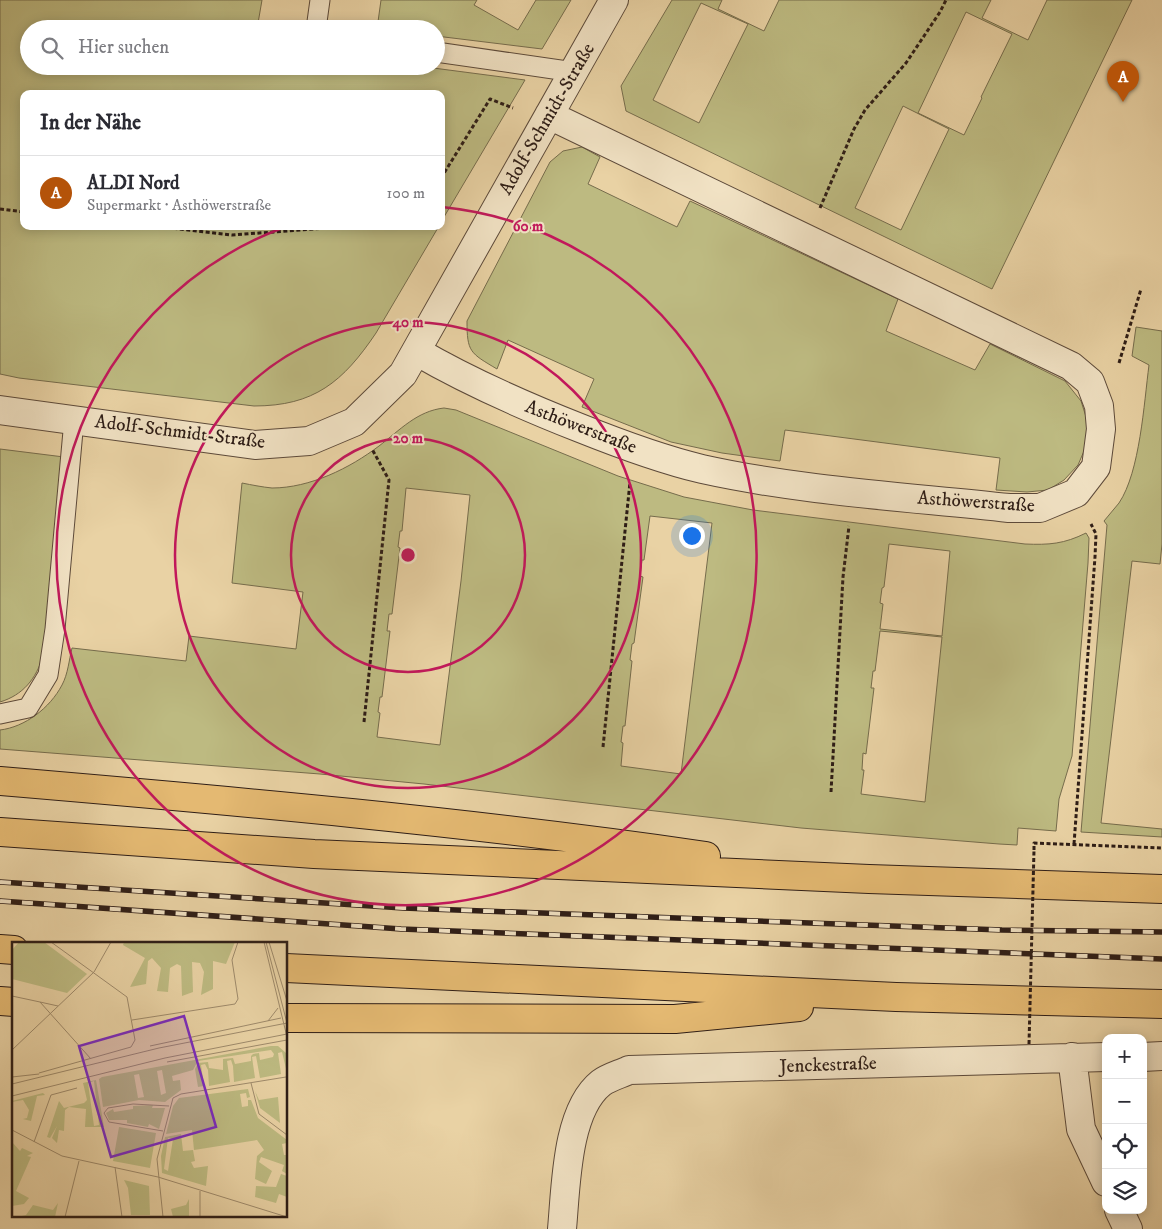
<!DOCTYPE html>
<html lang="de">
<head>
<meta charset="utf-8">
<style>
  :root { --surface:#fff; --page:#f7f7f7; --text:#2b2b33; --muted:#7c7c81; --line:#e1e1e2; --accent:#b45309 }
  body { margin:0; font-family:"IM FELL DW Pica",serif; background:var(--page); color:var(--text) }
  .controls { position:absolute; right:15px; bottom:15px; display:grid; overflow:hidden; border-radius:10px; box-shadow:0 2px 12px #0003 }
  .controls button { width:45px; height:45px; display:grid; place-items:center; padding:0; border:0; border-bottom:1px solid var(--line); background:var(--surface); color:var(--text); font:25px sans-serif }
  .you { position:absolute; left:691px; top:535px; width:18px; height:18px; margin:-12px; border:4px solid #fff; border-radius:50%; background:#1a73e8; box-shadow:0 0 0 8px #1a73e833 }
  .badge { display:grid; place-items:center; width:32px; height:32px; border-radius:50%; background:var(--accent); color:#fff; font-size:16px; font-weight:700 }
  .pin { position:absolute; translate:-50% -41px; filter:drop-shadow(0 1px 2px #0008) }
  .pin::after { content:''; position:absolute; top:26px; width:18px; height:15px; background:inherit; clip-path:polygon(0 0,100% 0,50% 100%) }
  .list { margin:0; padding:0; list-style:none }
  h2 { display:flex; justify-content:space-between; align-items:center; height:65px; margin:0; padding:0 20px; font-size:21px }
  h2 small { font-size:16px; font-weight:400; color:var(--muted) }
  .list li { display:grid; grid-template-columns:32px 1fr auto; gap:15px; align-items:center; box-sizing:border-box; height:75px; padding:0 20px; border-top:1px solid var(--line) }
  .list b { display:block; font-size:19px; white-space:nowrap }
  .list p { margin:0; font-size:16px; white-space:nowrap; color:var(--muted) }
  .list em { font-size:16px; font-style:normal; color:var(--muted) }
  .icon { flex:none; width:28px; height:28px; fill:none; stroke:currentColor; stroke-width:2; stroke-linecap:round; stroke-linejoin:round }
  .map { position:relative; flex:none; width:1162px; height:1229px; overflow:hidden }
  .search { position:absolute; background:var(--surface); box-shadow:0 2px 12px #0003; left:20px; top:20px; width:425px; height:55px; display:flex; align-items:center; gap:12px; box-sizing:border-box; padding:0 18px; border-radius:28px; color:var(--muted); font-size:19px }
  .panel { position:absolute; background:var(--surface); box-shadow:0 2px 12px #0003; left:20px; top:90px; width:425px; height:140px; border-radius:10px }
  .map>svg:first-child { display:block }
  .green { fill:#bdba81; stroke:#766c4c; fill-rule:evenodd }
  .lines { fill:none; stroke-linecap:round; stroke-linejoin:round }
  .service-casing { stroke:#5d4a3a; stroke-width:21 }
  .minor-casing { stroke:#5d4a3a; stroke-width:30 }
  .motorway-casing { stroke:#2e1d16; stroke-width:30 }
  .path { stroke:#2e1d16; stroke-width:3; stroke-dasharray:4 2.5; stroke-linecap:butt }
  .service { stroke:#f1e2c4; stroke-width:19 }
  .minor { stroke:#f1e2c4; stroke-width:28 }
  .motorway { stroke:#e4b972; stroke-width:28 }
  .rail-casing { stroke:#2e1d16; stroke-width:5.5 }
  .rail { stroke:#f1e2c4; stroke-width:4; stroke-dasharray:11; stroke-linecap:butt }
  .path-bridge { stroke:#2e1d16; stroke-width:3; stroke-dasharray:4 2.5; stroke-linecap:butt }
  .ring { fill:none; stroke:#c2185b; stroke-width:2.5 }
  .labels { text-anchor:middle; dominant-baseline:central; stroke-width:4; stroke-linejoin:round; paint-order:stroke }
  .street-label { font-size:19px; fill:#2e1d16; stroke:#f1e2c4 }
  .inset-road { fill:none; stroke:#9e8a6b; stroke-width:1 }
  .view { fill:#7b2cbf; fill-opacity:0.15; stroke:#7b2cbf; stroke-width:2.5 }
  .inset-edge { fill:none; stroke:#2e1d16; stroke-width:2.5 }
  .centre { fill:#c2185b; stroke:#f1e2c4; stroke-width:2.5 }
  .ring-label { font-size:15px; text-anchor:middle; font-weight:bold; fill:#c2185b; stroke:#f1e2c4; stroke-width:4; stroke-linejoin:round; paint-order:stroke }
</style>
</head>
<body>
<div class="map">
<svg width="1162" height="1229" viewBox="0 0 1162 1229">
  <rect width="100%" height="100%" fill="#e9d2a4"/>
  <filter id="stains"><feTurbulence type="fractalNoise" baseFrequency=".004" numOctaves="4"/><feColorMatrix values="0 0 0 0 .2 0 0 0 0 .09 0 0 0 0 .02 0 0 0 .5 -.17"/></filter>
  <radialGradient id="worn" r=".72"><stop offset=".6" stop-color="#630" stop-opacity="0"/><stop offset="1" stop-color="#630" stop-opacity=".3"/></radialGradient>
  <path class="green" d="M 0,0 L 262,0 L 257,29 L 29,29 L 29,66 L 418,66 L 525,80 L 441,222 L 441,94 L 24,94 L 24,226 L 439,226 L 376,333 C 343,382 314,406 254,406 L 19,378 L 0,374 Z
    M 381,0 L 477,0 L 474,5 L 518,30 L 536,0 L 571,0 L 542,49 L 436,36 L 436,29 L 377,29 Z
    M 672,0 L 722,0 L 718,9 L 764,31 L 779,0 L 991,0 L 982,18 L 1028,40 L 1047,0 L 1132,0 L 992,289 L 626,111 L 621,86 ZM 701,3 L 748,24 L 699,123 L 653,100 ZM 966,12 L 1012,34 L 981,97 L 982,98 L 964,135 L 918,113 ZM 903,106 L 949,129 L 901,230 L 855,208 Z
    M 582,147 L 600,157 L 588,184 L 677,227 L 690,201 L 898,299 L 886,331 L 975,370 L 990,344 L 1065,381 L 1081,401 L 1088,423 L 1087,444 L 1078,465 L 1064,480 L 1048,490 L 1027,492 L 996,490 L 1000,458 L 785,430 L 780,461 L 722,453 L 671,442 L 582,407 L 594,379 L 508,340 L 497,369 C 470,353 467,352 467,321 L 550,162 L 563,151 Z
    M 1136,327 L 1162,331 L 1162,544 L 1160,564 L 1132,561 L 1101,823 L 1162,829 L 1162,837 L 1081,832 L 1107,525 L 1104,521 C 1109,515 1114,509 1119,503 C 1140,472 1144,403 1149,365 L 1132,356 Z
    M 444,408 L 456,410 L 618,476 L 684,497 L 753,510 L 1025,544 C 1049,545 1064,544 1086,533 L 1089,538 L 1088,563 L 1072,756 L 1059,799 L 1056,831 L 1018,828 L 1017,845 L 999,844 L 801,828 L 424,784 L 320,774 L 0,749 L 0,730 C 25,727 50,708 62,685 C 68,674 69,660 72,648 L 186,661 L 189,636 L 296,649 L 303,592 L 232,583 L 242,483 C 252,485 262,487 272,488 C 310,488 350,468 379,446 C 400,430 417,411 444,408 ZM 406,488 L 470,495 L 461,581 L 440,745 L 377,737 L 380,713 L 378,712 L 380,697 L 382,697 L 390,631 L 387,631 L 389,614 L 392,614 L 400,548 L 398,547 L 400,531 L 402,531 ZM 650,516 L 712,523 L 681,774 L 621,766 L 623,743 L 621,742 L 623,726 L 625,726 L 632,661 L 630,660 L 632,644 L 634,643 L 643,577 L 640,576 L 642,560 L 644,560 ZM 889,544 L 950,551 L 942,636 L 880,629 L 883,604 L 880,603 L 882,588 L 884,587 ZM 880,631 L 942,637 L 925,802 L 861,794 L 864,770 L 862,770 L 863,753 L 866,754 L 874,688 L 871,688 L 873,671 L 875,671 Z
    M 0,449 L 64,457 L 43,656 C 36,679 23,695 0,702 Z"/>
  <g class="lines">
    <defs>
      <path id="service" d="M 316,29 L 320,0
        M 436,52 L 574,72
        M 0,714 L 28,708 L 48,675 L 55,629 L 74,420"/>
      <path id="minor" d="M 416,351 C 469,382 524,406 580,428 C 620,444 660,459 702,469 C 801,491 908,497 1009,508 L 1040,508 L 1076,493 L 1096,467 L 1101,429 L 1099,406 L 1090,382 L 1071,366 L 549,115
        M 0,410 L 255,445 L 309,441 L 354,422 L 403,374 L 614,0
        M 1072,1057 L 1081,1129 L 1106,1182
        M 1143,1057 L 1162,1056
        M 1119,1210 L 1128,1229
        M 562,1229 C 566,1187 566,1111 601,1083 C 609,1077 621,1074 629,1070 L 1106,1057"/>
      <path id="motorway" d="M 0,781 C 236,801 472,822 706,856
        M 0,832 L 314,854 L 869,879 L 1162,889
        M 0,949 L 14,950
        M 286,968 L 896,997 L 1162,1004
        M 0,1001 L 14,1002
        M 286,1018 L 675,1019 L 799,1007"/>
    </defs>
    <use href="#service" class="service-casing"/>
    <use href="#minor" class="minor-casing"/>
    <use href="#motorway" class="motorway-casing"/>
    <path class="path" d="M 441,178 L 490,99 L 513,108
      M 820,208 L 854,129 L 865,110 L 906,63 L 940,12 L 946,0
      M 0,209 L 24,212
      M 154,226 L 232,235 L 355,226
      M 1119,363 L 1141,289
      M 364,722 L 389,480 L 372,449
      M 603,747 L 630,482
      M 831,792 L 843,577 L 849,526
      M 1074,844 L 1095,557 L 1096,534 L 1091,524
      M 1034,850 L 1034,843 L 1162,848"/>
    <use href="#service" class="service"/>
    <use href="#minor" class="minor"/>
    <use href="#motorway" class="motorway"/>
    <defs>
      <path id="rail" d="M 0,882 L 403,908 L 1002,930 L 1162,932
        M 0,901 L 401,929 L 1162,959"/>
    </defs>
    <use href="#rail" class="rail-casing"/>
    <use href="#rail" class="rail"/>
    <path class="path-bridge" d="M 1029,1044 L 1034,850"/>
  </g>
  <g class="ring">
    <circle cx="408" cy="555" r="117"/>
    <circle cx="408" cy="555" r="233"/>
    <path d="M442 207A350 350 0 1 1 285 227"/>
  </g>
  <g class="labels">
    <g class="street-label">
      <text transform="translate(547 119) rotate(-60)">Adolf-Schmidt-Straße</text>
      <text transform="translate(581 427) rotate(21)">Asthöwerstraße</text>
      <text transform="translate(180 432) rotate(7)">Adolf-Schmidt-Straße</text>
      <text transform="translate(976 502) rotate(4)">Asthöwerstraße</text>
      <text transform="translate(828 1065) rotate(-2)">Jenckestraße</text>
    </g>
  </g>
  <g transform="translate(12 942)">
    <rect width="275" height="275" fill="#e9d2a4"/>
    <path d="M 7,0 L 32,0 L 75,32 L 55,51 L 0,37 L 0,8 ZM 112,0 L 223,0 L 214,22 L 201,19 L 201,47 L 189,53 L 192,30 L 188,21 L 180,20 L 181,50 L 170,54 L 169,24 L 165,22 L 158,26 L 156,50 L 145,49 L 149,26 L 140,16 L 136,19 L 134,42 L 118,45 L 133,16 L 111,3 ZM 259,104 L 266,104 L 274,111 L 275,131 L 270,110 L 266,111 L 269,132 L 248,136 L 244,114 L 240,115 L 243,136 L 222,140 L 221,124 L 219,118 L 215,119 L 218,140 L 197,144 L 196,128 L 193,122 L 189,123 L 192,144 L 186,145 L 183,127 L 186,121 L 196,120 L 197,126 L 211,128 L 211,117 L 221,116 L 223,122 L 239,119 L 239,114 L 241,112 L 247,111 L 248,118 L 261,115 L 262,112 L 259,108 L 186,119 L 181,128 L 160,134 L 161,139 L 168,138 L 169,148 L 153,160 L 127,158 L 91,165 L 87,137 L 90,135 ZM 150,128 L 154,151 L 149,153 L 145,129 ZM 127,132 L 132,155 L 126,156 L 122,133 ZM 84,138 L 92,185 L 73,185 L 74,167 L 57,165 L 53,168 L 52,189 L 47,188 L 45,201 L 40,196 L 45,184 L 38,196 L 35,195 L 47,159 L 52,166 L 72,161 L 75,158 L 71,141 ZM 82,139 L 87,183 L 82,184 L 76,141 ZM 236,147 L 238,155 L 235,156 L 234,151 L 228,152 L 230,165 L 236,164 L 236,158 L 239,158 L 246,176 L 275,198 L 275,201 L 270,202 L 272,213 L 275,213 L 275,232 L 270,229 L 272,223 L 249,215 L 247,220 L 260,229 L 254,242 L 243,237 L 245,214 L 252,208 L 245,198 L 182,208 L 180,188 L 154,192 L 161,164 L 167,156 ZM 243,149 L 247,158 L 266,155 L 268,181 L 248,166 ZM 31,151 L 33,153 L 25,154 L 19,179 L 11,177 L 15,176 L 17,168 L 11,158 L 0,160 L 0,164 L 0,159 ZM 141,163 L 140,166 L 153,166 L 147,187 L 137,182 L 136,185 L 115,181 L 115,178 L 97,178 L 94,171 L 101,167 L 102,170 L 121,167 L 121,164 ZM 107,185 L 144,191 L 138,226 L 101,219 ZM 169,192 L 171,209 L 181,208 L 183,219 L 179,220 L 182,226 L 196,224 L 194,244 L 150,231 L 149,214 L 153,195 ZM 156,196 L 161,197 L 156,229 L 152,227 ZM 0,200 L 8,209 L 10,206 L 21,211 L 15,214 L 19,215 L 4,249 L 17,256 L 12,262 L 0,264 ZM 269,232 L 275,234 L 275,255 L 267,252 L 264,261 L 243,255 L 244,244 L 264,245 ZM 112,238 L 137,244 L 138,273 L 119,273 L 116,246 ZM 177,257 L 177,275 L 161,275 L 159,267 L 174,263 ZM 46,261 L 43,275 L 6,275 L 14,273 L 21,263 L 41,268 Z" fill="#bdba81" fill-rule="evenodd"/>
    <path class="inset-road" d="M 252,0 L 275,95M 254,0 L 275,81M 257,0 L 275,59M 0,54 L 28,60 L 79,117M 28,60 L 46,64M 120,78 L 223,62 L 226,57 L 220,18 L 226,0M 256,79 L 266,66M 138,104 L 269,76M 0,108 L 82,30 L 99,0M 155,120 L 275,98M 27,131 L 119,105 L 123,98 L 115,55 L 39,0M 0,135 L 27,132M 239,141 L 247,172 L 275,193M 0,142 L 147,106 L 275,81M 0,154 L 153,116 L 275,92M 0,188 L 50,214 L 146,235 L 275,275M 151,189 L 97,180 L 92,171 L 96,166 L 121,162 L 157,164M 22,200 L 39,153 L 65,146M 103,225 L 110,275M 188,249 L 188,275M 53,275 L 67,219M 151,275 L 145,217 L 161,156 L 169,152 L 274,135"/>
    <path class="view" d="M 172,74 L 204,185 L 99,215 L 67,104 Z"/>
    <rect width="275" height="275" class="inset-edge"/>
  </g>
  <circle cx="408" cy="555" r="8" class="centre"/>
  <g class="ring-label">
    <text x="528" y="231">60 m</text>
    <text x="408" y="327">40 m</text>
    <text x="408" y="443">20 m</text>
  </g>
  <rect width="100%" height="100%" filter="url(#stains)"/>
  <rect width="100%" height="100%" fill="url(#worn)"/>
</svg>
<div class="controls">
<button>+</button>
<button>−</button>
<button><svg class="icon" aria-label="locate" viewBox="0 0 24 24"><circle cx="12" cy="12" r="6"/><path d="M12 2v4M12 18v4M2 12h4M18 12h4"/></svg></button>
<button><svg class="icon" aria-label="layers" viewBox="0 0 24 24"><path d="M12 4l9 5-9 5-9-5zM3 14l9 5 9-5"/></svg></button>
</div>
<div class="you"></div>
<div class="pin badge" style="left:1123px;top:102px">A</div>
<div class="search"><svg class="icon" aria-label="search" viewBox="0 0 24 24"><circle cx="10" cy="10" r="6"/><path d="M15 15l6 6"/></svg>Hier suchen</div>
<section class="panel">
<h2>In der Nähe<small></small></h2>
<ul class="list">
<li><span class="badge">A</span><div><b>ALDI Nord</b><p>Supermarkt · Asthöwerstraße</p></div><em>100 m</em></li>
</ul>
</section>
</div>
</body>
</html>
